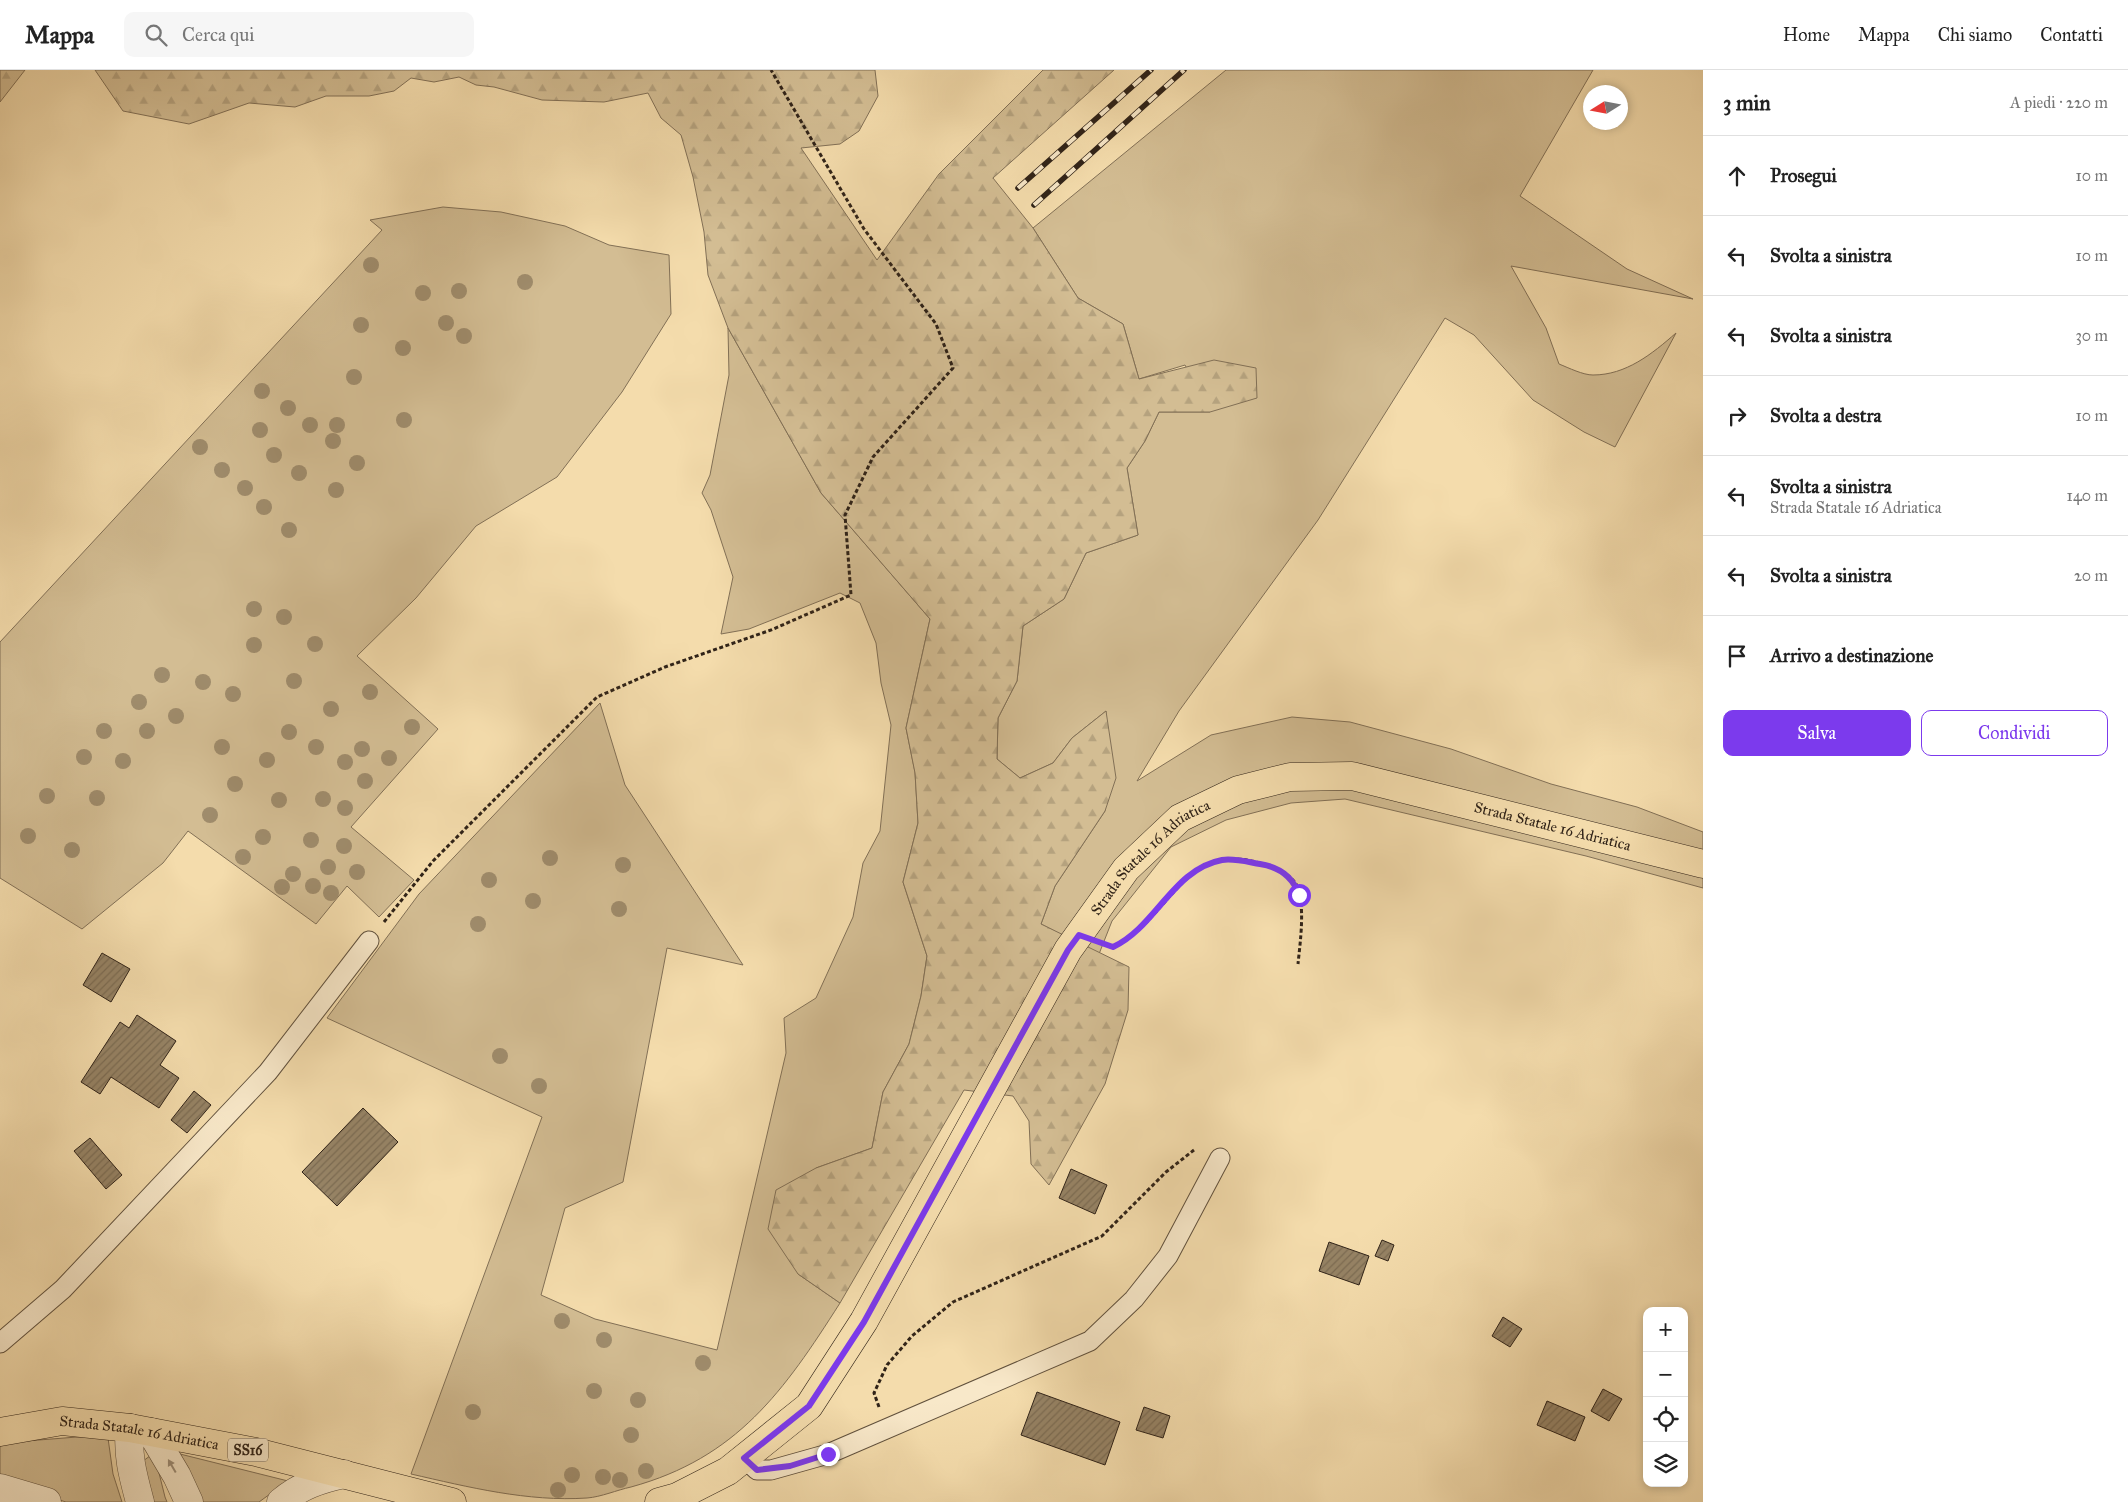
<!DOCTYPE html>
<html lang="it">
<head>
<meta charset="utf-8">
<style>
  :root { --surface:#fff; --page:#f6f6f6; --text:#222; --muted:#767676; --line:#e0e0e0; --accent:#7c3aed }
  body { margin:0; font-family:"IM FELL Great Primer",serif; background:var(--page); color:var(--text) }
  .controls { position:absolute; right:15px; bottom:15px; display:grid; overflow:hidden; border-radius:10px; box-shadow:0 2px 8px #0003 }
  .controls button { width:45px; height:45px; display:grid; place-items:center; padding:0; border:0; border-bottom:1px solid var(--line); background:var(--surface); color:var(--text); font:25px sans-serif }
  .compass { position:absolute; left:1583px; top:15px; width:45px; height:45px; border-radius:50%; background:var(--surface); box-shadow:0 2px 8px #0003; rotate:259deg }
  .stop { position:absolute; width:15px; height:15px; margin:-11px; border:4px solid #7c3aed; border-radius:50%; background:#fff }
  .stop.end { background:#7c3aed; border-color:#fff; box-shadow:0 1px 5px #0008 }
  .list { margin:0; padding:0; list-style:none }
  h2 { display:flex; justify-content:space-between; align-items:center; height:65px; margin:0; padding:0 20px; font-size:21px }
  h2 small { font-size:16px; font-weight:400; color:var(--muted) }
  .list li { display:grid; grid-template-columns:32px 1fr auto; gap:15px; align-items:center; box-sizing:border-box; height:80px; padding:0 20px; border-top:1px solid var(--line) }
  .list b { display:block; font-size:19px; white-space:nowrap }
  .list p { margin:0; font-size:16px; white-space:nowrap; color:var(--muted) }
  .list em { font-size:16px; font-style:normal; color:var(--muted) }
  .actions { display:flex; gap:10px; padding:15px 20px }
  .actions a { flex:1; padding:11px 0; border:1px solid var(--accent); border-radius:10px; text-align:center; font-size:18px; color:var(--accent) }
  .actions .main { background:var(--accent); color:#fff }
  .icon { flex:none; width:28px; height:28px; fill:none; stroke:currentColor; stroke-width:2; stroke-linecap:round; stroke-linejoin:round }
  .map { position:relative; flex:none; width:1703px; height:1432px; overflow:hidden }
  header { display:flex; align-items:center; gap:30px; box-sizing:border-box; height:70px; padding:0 25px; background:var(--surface); border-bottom:1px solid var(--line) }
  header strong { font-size:24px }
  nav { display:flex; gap:28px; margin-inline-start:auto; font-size:18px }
  .search { width:350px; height:45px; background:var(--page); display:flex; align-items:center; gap:12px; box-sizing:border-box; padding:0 18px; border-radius:10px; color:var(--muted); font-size:19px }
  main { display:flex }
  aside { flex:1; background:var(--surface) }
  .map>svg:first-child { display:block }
  .grass { fill:#d3bd93; stroke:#827056 }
  .forest { fill:url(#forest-firs); stroke:#827056 }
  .building { fill:url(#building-hatch); stroke:#302318 }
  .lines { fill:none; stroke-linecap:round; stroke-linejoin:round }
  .lane-casing { stroke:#61513d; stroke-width:21 }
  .street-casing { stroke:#61513d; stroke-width:29 }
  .primary-casing { stroke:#302318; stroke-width:29 }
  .path { stroke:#302318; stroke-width:3; stroke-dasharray:4 2.5; stroke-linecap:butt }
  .lane { stroke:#f8e8c9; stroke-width:19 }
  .street { stroke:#f8e8c9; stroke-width:28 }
  .primary { stroke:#f4dcac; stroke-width:28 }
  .rail-casing { stroke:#302318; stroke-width:5.5 }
  .rail { stroke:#f8e8c9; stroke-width:4; stroke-dasharray:11; stroke-linecap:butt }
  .tree { fill:#9f8c6c }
  .oneway { fill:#9e8f79 }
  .route { stroke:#7c3aed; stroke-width:6 }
  .labels { text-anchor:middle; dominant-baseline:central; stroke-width:4; stroke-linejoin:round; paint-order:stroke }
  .shield { fill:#f8e8c9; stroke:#6c5e4d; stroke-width:1 }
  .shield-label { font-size:14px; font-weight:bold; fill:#302318 }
  .street-label { font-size:15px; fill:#302318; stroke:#f8e8c9 }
</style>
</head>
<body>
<header>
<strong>Mappa</strong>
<div class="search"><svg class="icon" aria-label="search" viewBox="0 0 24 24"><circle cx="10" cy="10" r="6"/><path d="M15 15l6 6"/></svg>Cerca qui</div>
<nav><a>Home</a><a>Mappa</a><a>Chi siamo</a><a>Contatti</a></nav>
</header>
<main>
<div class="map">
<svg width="1703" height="1432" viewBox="0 0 1703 1432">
  <defs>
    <pattern id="forest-firs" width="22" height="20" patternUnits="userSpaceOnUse" patternTransform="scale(1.25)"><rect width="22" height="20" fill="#d3bd93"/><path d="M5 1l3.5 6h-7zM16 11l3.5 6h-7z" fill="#b5a27e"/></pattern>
    <pattern id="building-hatch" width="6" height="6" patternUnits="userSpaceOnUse" patternTransform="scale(1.25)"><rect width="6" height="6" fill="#968365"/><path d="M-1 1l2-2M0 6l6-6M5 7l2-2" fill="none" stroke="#7b6b52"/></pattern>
  </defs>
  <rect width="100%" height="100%" fill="#f4dcac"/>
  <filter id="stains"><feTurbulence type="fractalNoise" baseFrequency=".004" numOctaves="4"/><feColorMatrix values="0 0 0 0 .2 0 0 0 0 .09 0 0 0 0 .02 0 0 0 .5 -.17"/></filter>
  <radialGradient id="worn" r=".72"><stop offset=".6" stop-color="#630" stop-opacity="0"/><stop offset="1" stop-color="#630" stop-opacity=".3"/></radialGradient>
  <path class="grass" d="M 1226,0 L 1593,0 L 1520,126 L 1627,199 L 1693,229 L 1511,196 L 1546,258 L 1559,294 C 1569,298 1583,305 1593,305 C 1626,305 1652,284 1676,263 L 1615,377 L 1584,362 L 1533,330 L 1474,265 L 1445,248 L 1318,450 L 1179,641 L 1137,711 L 1211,665 L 1292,647 L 1350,652 L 1451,679 L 1551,714 L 1637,737 L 1703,762 L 1703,818 L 1586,786 L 1345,729 L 1291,733 L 1226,750 L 1171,777 L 1112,851 L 1099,884 L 1041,854 L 1055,816 L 1105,741 L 1106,641 L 1072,668 L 1053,693 L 1020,708 L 997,689 L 998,648 L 1017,611 L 1023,556 L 1064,529 L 1086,483 L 1138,465 L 1127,398 L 1145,371 L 1159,342 L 1210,342 L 1185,295 L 1139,309 L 1123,254 L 1078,228 L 1033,158 Z
    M 443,137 L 501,142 L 565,156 L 609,175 L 669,185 L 671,244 L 622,322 L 557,407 L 476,456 L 416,528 L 357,586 L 438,659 L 351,757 L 414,810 L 379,847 L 347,816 L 316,854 L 188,761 L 163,793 L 82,859 L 0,808 L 0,572 L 382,160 L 370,150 Z
    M 728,258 L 821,423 L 930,549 L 906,658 L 915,702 L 918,753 L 903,812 L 927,886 L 921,926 L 909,974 L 883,1022 L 872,1078 L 816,1098 L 798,1204 L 840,1233 C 784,1321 737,1388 631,1417 C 617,1420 601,1427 587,1428 C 528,1432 468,1417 411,1404 L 542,1047 L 327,948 L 419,824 L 600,633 L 625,715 L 743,895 L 667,878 L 623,1112 L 565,1138 L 541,1225 L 595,1249 L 717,1280 L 786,983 L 784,948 L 816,928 L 853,847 L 863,793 L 880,761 L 891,655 L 881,613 L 876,573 L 860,533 L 840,523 L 749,559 L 721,564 L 733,507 L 711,440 L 702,423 L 710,405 L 729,305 Z
    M 90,1366 L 108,1368 L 113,1404 L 122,1432 L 66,1432 L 0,1411 L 0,1373 Z
    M 154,1383 L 165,1427 L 167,1432 L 151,1432 L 143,1391 Z
    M 176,1383 L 288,1411 L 259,1432 L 194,1432 Z"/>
  <path class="forest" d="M 0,0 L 25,0 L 0,32 Z
    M 95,0 L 875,0 L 878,26 L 859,61 L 840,74 L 801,78 L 877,190 L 939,104 L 1043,0 L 1114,0 L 993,108 L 1033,158 L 1078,228 L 1123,254 L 1139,309 L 1214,290 L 1256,298 L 1257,328 L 1210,342 L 1159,342 L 1145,371 L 1127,398 L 1138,465 L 1086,483 L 1064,529 L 1023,556 L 1017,611 L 998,648 L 997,689 L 1020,708 L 1053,693 L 1072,668 L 1106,641 L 1116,708 L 1105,741 L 1055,816 L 1041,854 L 1129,897 L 1128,940 L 1105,1014 L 1049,1115 L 1031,1094 L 1029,1051 L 1013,1026 L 964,1020 L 840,1233 L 798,1204 L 768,1159 L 776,1120 L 816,1098 L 872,1078 L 883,1022 L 909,974 L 921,926 L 927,886 L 903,812 L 918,753 L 915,703 L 906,658 L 930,549 L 821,423 L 728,258 L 708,205 L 704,162 L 693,107 L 681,65 L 661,48 L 648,23 L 604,32 L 542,30 L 494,17 L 476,15 L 459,7 L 434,12 L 411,8 L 394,21 L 369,26 L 326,26 L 295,37 L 249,33 L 189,54 L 123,41 Z"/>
  <path class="building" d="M 102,883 L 130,899 L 111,932 L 83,915 Z
    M 137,945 L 176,971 L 160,995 L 179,1008 L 159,1038 L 111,1007 L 100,1024 L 81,1012 L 120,952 L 129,958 Z
    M 194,1021 L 211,1035 L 187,1063 L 171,1050 Z
    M 363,1038 L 398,1072 L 337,1136 L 302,1102 Z
    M 90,1068 L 122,1105 L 106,1119 L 74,1081 Z
    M 1071,1099 L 1107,1115 L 1095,1144 L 1059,1128 Z
    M 1382,1170 L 1394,1175 L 1388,1191 L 1375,1186 Z
    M 1329,1172 L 1369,1186 L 1359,1215 L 1319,1201 Z
    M 1503,1247 L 1522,1259 L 1510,1277 L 1492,1266 Z
    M 1603,1319 L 1622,1329 L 1609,1351 L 1591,1341 Z
    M 1037,1322 L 1120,1352 L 1105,1395 L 1021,1365 Z
    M 1547,1331 L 1585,1347 L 1575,1371 L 1537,1355 Z
    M 1144,1337 L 1170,1346 L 1163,1368 L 1136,1360 Z"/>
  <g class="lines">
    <defs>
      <path id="lane" d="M 0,1273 L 63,1219 L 268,1002 L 369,871
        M 744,1388 L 757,1400 L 771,1400 L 828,1384 L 1090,1271 L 1134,1229 L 1168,1186 L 1220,1088"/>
      <path id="street" d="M 130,1358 C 127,1385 133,1406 140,1432
        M 151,1362 L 177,1406 L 189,1432
        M 0,1418 L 47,1432
        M 281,1432 C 300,1416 320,1409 344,1404"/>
      <g id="primary">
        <path id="s1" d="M 0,1362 L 62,1351 L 130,1358 L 256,1382 L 452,1432"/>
        <path id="s2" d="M 659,1432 L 677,1427 L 728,1401 L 809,1336 L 864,1251 L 1068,880 L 1126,799 L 1180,748 L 1238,720 L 1290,707 L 1352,706 L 1703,794"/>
      </g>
    </defs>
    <use href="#lane" class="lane-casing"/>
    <use href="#street" class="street-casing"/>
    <use href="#primary" class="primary-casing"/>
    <path class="path" d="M 384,852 L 433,791 L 597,627 L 665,597 L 771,560 L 851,525 L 845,445 L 873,387 L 953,298 L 936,254 L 864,159 L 771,0
      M 1108,875 L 1113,877 C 1172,850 1184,762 1271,797 C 1280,801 1290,805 1296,814 C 1306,834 1300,873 1298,894
      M 879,1337 L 874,1323 L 887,1295 L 912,1266 L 953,1232 L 1102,1166 L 1166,1102 L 1194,1080"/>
    <use href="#lane" class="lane"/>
    <use href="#street" class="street"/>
    <use href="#primary" class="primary"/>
    <defs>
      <path id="rail" d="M 1018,118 L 1151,0
        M 1034,135 L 1184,0"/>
    </defs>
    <use href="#rail" class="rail-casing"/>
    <use href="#rail" class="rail"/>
  </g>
  <g class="tree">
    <circle cx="371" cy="195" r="8"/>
    <circle cx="525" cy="212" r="8"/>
    <circle cx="459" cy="221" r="8"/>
    <circle cx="423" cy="223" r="8"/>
    <circle cx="446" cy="253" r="8"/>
    <circle cx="361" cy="255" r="8"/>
    <circle cx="464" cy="266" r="8"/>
    <circle cx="403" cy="278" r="8"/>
    <circle cx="354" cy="307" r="8"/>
    <circle cx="262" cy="321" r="8"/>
    <circle cx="288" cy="338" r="8"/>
    <circle cx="404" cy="350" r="8"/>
    <circle cx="310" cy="355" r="8"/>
    <circle cx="337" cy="355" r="8"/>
    <circle cx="260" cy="360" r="8"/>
    <circle cx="333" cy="371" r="8"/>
    <circle cx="200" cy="377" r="8"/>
    <circle cx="274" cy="385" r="8"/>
    <circle cx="357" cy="393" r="8"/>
    <circle cx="222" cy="400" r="8"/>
    <circle cx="299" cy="403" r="8"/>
    <circle cx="245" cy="418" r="8"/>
    <circle cx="336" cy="420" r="8"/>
    <circle cx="264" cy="437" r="8"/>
    <circle cx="289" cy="460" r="8"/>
    <circle cx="254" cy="539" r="8"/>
    <circle cx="284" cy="547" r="8"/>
    <circle cx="315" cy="574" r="8"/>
    <circle cx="254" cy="575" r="8"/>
    <circle cx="162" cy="605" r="8"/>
    <circle cx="294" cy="611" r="8"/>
    <circle cx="203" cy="612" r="8"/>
    <circle cx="370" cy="622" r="8"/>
    <circle cx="233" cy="624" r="8"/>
    <circle cx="139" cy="632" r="8"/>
    <circle cx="331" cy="639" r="8"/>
    <circle cx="176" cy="646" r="8"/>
    <circle cx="412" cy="657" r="8"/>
    <circle cx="104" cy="661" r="8"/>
    <circle cx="147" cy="661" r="8"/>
    <circle cx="289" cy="662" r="8"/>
    <circle cx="222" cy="677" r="8"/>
    <circle cx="316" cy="677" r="8"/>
    <circle cx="362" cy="679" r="8"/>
    <circle cx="84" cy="687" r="8"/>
    <circle cx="389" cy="688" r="8"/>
    <circle cx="267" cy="690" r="8"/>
    <circle cx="123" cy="691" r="8"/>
    <circle cx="345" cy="692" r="8"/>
    <circle cx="365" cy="711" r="8"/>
    <circle cx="235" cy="714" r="8"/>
    <circle cx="47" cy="726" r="8"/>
    <circle cx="97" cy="728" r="8"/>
    <circle cx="323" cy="729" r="8"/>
    <circle cx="279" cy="730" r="8"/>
    <circle cx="345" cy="738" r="8"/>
    <circle cx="210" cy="745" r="8"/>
    <circle cx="28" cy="766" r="8"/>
    <circle cx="263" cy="767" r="8"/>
    <circle cx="311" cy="770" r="8"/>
    <circle cx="344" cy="776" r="8"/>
    <circle cx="72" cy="780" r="8"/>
    <circle cx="243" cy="787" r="8"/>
    <circle cx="550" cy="788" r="8"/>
    <circle cx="623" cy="795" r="8"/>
    <circle cx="328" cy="797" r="8"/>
    <circle cx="357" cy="802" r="8"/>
    <circle cx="293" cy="804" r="8"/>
    <circle cx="489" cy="810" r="8"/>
    <circle cx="313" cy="816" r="8"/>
    <circle cx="282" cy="817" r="8"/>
    <circle cx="331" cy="823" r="8"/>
    <circle cx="533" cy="831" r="8"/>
    <circle cx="619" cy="839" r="8"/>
    <circle cx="478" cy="854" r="8"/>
    <circle cx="500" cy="986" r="8"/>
    <circle cx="539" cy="1016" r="8"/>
    <circle cx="562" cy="1251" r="8"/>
    <circle cx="604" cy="1270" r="8"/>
    <circle cx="703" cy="1293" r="8"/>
    <circle cx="594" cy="1321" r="8"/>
    <circle cx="638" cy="1330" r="8"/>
    <circle cx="473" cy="1342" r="8"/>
    <circle cx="631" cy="1365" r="8"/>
    <circle cx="646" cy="1401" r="8"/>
    <circle cx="572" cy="1405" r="8"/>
    <circle cx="603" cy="1407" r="8"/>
    <circle cx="620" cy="1410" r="8"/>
    <circle cx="558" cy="1420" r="8"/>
  </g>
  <defs><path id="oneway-solid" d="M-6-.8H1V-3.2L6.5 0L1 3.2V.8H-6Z" transform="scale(1.25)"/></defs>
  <use class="oneway" href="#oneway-solid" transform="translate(172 1396) rotate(-120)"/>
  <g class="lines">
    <path class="route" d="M 828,1384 L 790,1396 L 757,1400 L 744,1388 L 809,1336 L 864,1252 L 1068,880 L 1079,865 L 1113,877 C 1156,857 1173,799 1222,790 C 1234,788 1248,792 1260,794 C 1279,797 1293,807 1299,825"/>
  </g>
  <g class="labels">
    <rect class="shield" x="228" y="1368.5" width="40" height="23" rx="4"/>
    <g class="shield-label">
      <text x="248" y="1380">SS16</text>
    </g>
    <g class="street-label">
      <text stroke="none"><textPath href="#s2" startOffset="1265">Strada Statale 16 Adriatica</textPath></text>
      <text stroke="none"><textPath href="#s2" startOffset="830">Strada Statale 16 Adriatica</textPath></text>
      <text stroke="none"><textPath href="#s1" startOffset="141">Strada Statale 16 Adriatica</textPath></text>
    </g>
  </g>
  <rect width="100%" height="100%" filter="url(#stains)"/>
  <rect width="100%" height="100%" fill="url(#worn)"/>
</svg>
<div class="controls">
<button>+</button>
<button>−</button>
<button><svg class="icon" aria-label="locate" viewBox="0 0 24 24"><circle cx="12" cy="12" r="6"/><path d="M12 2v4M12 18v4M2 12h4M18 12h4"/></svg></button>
<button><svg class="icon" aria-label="layers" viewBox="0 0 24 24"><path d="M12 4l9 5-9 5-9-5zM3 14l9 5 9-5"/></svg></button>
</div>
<svg class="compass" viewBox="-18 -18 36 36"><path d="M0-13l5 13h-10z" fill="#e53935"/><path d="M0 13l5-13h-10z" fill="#767676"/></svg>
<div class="stop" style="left:1299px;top:825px"></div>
<div class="stop end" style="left:828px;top:1384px"></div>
</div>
<aside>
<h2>3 min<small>A piedi · 220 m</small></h2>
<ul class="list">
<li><svg class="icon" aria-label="ahead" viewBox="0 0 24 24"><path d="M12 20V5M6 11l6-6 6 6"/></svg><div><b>Prosegui</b></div><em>10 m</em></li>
<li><svg class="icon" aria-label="left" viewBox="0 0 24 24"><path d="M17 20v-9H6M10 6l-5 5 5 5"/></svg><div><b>Svolta a sinistra</b></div><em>10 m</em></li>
<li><svg class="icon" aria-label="left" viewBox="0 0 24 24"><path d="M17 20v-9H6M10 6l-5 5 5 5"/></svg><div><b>Svolta a sinistra</b></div><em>30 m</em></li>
<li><svg class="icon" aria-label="right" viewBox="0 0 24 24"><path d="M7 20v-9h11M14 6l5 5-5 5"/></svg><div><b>Svolta a destra</b></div><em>10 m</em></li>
<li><svg class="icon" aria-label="left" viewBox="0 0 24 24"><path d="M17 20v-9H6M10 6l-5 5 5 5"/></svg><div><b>Svolta a sinistra</b><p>Strada Statale 16 Adriatica</p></div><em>140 m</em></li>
<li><svg class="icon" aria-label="left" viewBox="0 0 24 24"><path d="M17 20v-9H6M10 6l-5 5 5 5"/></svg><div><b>Svolta a sinistra</b></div><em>20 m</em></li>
<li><svg class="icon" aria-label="arrive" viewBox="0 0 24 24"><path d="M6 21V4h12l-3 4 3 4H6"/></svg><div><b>Arrivo a destinazione</b></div></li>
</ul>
<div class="actions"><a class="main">Salva</a><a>Condividi</a></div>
</aside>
</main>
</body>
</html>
